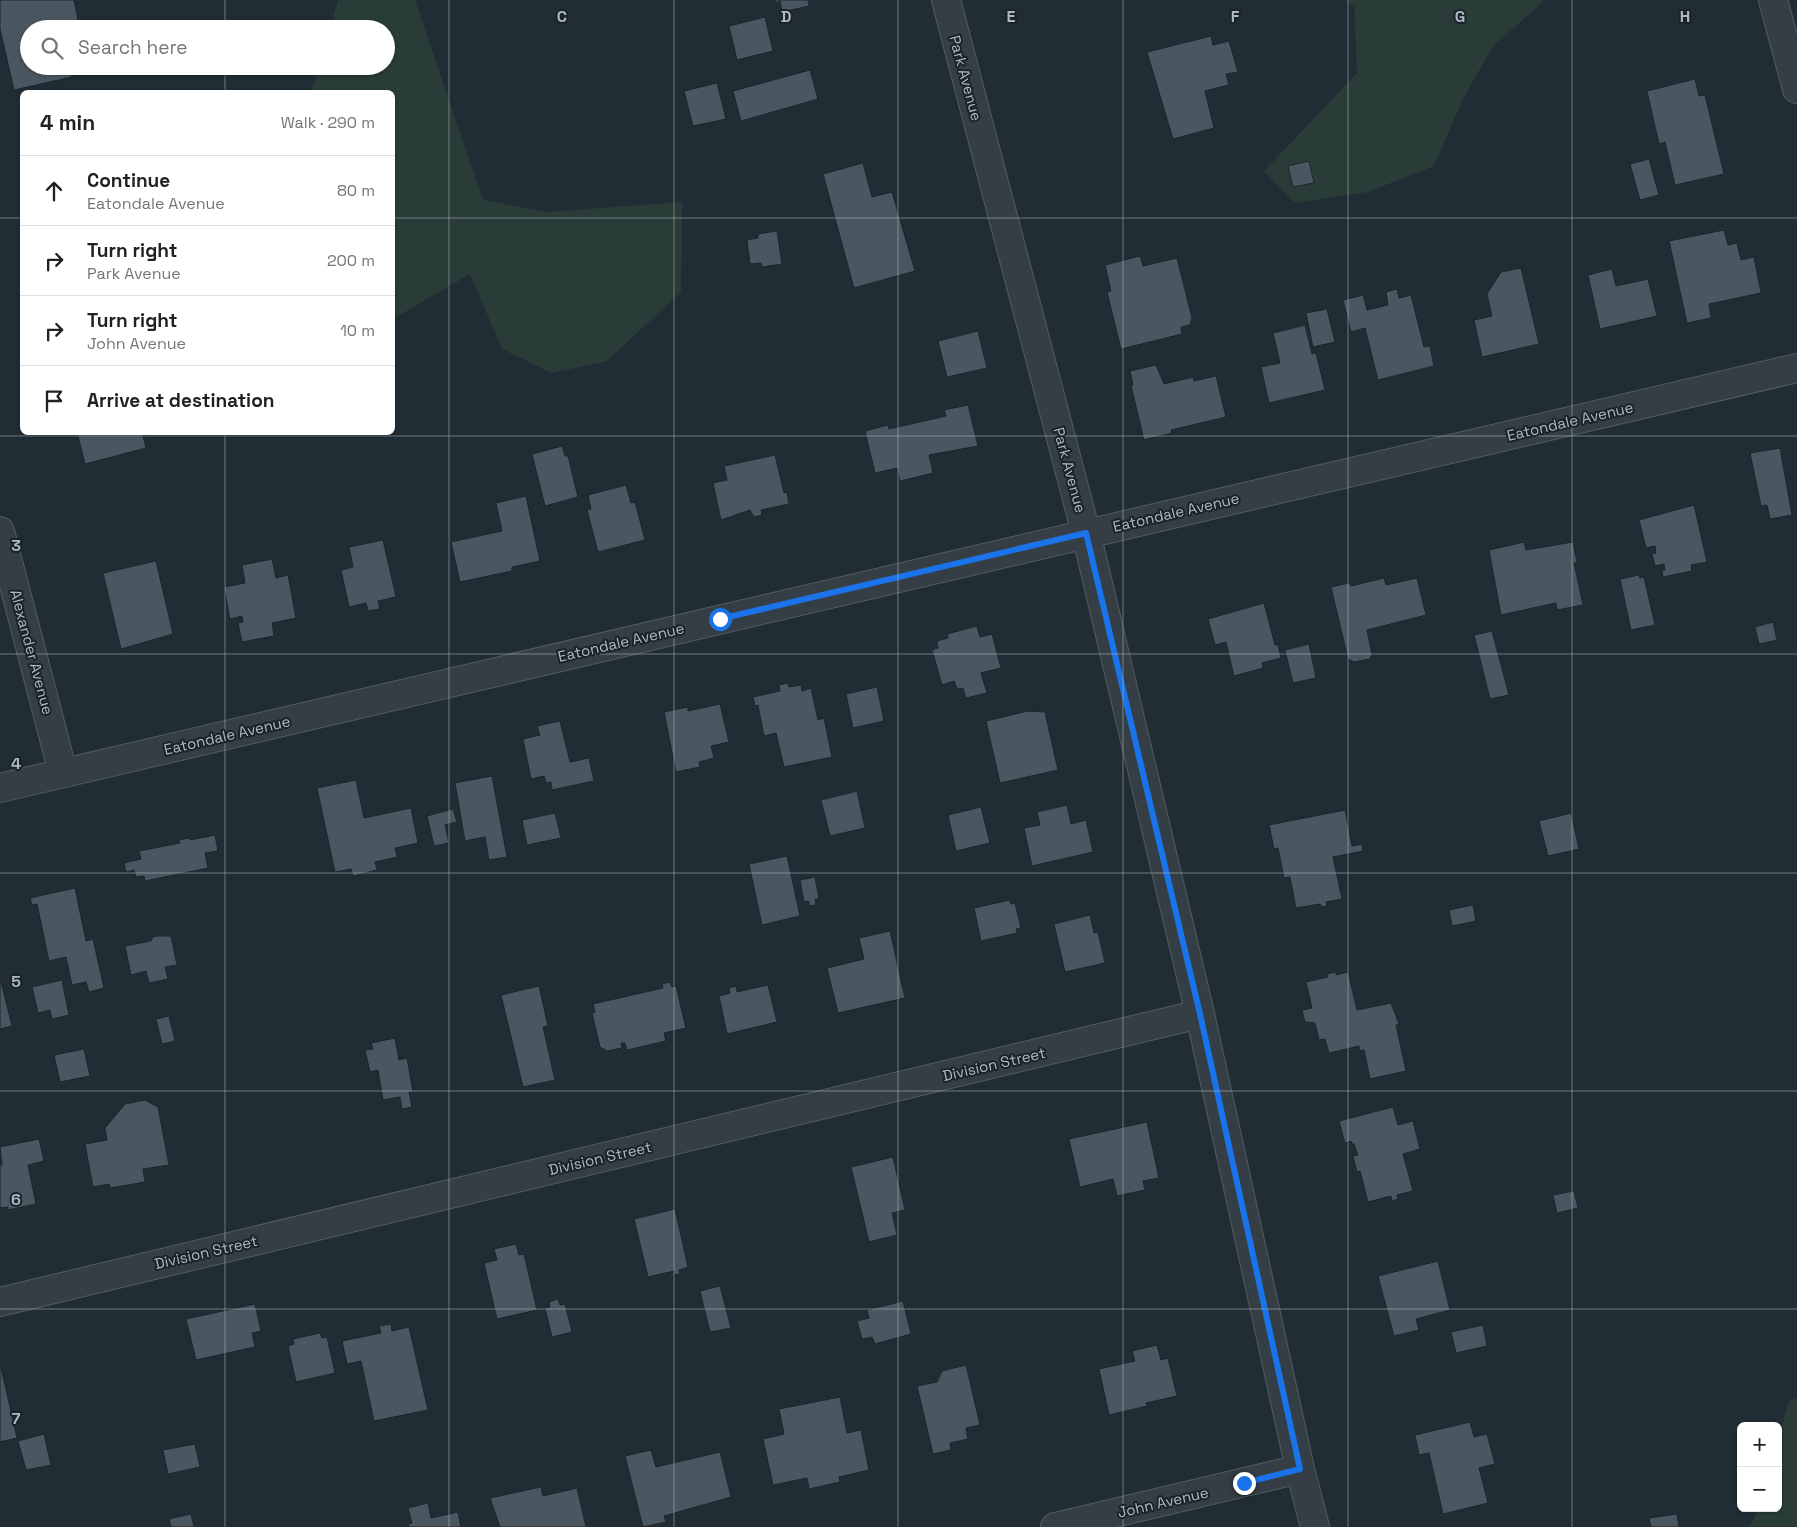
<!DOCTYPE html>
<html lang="en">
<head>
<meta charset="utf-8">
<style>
  :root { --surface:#fff; --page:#f2f2f2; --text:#202124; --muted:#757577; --line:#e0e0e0 }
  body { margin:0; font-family:"Space Grotesk",sans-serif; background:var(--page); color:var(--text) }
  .controls { position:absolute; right:15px; bottom:15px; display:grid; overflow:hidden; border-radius:8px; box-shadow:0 1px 4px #0004 }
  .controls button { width:45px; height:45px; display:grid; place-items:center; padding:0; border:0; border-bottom:1px solid var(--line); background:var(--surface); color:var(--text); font:25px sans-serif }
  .stop { position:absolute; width:15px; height:15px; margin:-11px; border:4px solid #1a73e8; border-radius:50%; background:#fff }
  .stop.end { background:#1a73e8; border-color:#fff; box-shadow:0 1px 5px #0008 }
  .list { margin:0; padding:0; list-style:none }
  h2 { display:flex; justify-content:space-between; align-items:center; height:65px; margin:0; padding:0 20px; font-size:21px }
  h2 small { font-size:16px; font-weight:400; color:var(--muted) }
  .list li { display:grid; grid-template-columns:32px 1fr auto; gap:15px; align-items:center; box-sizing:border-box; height:70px; padding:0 20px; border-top:1px solid var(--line) }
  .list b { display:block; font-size:19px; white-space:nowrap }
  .list p { margin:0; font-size:16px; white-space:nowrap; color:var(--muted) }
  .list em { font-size:16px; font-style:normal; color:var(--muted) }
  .icon { flex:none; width:28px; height:28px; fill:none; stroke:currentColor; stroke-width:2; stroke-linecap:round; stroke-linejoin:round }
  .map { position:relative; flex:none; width:1797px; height:1527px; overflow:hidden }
  .search { position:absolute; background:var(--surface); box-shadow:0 1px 4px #0004; left:20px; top:20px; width:375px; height:55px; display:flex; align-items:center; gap:12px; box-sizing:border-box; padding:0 18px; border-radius:28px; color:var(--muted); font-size:19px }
  .panel { position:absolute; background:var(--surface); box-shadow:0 1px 4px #0004; left:20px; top:90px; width:375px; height:345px; border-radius:8px }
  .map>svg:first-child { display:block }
  .green { fill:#293c38 }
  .building { fill:#4a5760; stroke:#1c252c }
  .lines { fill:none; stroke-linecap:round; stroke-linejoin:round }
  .street-casing { stroke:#525c63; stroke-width:30 }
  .street { stroke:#353e45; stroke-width:28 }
  .route { stroke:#1a73e8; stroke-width:6 }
  .grid { fill:none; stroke:#afb9c2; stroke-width:1; stroke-opacity:0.55 }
  .labels { text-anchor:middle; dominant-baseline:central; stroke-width:4; stroke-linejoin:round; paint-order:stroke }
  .street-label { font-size:15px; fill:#afb9c2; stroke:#1a2329 }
  .grid-label { font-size:16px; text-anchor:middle; font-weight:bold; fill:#afb9c2; stroke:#1a2329; stroke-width:4; stroke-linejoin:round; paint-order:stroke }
</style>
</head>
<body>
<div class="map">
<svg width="1797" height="1527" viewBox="0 0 1797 1527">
  <rect width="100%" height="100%" fill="#212d34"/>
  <path class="green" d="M 338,0 L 415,0 L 483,200 L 547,212 L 682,202 L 681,292 L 607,361 L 552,373 L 502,349 L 470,274 L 393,319 L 392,92 L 312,92 L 312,89 L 319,66 L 386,66 L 386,29 L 330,29 Z
    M 1345,0 L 1541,0 L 1543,2 L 1493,46 L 1463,99 L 1434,166 L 1368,192 L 1295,203 L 1264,171 L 1357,73 L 1354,7 Z
    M 1797,1398 L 1797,1527 L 1749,1527 L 1759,1508 L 1778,1508 L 1778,1440 L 1789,1401 Z"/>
  <path class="building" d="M 0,0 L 74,0 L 79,25 L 62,29 L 29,29 L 29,66 L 70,66 L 72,77 L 14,90 L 0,29 Z
    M 775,0 L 808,0 L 809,6 L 782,12 L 780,1 L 776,3 Z
    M 765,17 L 773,51 L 737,60 L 729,26 Z
    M 1211,36 L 1213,45 L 1229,41 L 1238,72 L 1226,74 L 1229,85 L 1205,91 L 1214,128 L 1173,139 L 1147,52 Z
    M 810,70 L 818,99 L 741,121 L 733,91 Z
    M 1695,79 L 1699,96 L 1705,95 L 1724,174 L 1675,185 L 1665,142 L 1659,144 L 1647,91 Z
    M 717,83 L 726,119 L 693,126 L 684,91 Z
    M 1649,159 L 1659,195 L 1640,200 L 1630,164 Z
    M 1309,161 L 1314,183 L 1293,187 L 1288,166 Z
    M 863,163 L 872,197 L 892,192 L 915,271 L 854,288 L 823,174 Z
    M 1724,230 L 1728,245 L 1737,243 L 1741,260 L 1754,257 L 1761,293 L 1709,304 L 1711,318 L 1687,323 L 1669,241 Z
    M 777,231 L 782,264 L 762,267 L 761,263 L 750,264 L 747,240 L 758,238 L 758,234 Z
    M 1140,256 L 1143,266 L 1177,258 L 1192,318 L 1190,325 L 1181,327 L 1182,334 L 1121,349 L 1107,292 L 1111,291 L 1105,265 Z
    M 1521,268 L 1539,344 L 1482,357 L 1474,320 L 1492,316 L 1487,294 L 1501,272 Z
    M 1612,269 L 1616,286 L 1648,279 L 1657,316 L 1600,329 L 1588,275 Z
    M 1397,289 L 1399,298 L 1411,295 L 1424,347 L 1430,346 L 1434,366 L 1378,380 L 1365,328 L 1351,332 L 1343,300 L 1363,295 L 1367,310 L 1388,305 L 1386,292 Z
    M 1327,309 L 1335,342 L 1313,347 L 1306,313 Z
    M 1305,325 L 1312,354 L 1316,353 L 1325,390 L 1269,403 L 1261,367 L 1280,363 L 1273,333 Z
    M 978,331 L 987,368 L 947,377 L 938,341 Z
    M 1156,365 L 1164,384 L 1193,377 L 1194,381 L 1216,376 L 1226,417 L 1171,430 L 1172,433 L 1144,440 L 1131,385 L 1133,385 L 1130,371 Z
    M 968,405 L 978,446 L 929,455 L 933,473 L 900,481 L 897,468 L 875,473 L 865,431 L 888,425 L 889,429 L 946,416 L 944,410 Z
    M 77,432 L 142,432 L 146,448 L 85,464 Z
    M 562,446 L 565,456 L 568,456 L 578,497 L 545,506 L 532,454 Z
    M 1780,448 L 1792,515 L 1770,519 L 1767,505 L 1761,506 L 1750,453 Z
    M 775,455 L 784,493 L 787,492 L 789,504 L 761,510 L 762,515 L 754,517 L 750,510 L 721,520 L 713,483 L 727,480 L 724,466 Z
    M 626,485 L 631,503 L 635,502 L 645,540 L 598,552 L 587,510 L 591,509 L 588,495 Z
    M 526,496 L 540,561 L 512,567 L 512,571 L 460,582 L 451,542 L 502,531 L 496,503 Z
    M 1694,505 L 1707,562 L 1691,565 L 1692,571 L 1663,577 L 1662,571 L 1665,570 L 1664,564 L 1655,566 L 1652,554 L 1656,553 L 1655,546 L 1646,548 L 1639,520 Z
    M 383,540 L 396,597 L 378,601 L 380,609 L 368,611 L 366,603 L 349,607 L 341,570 L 353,567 L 349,547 Z
    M 1524,542 L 1526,550 L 1573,542 L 1577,562 L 1574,563 L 1583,605 L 1557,610 L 1556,603 L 1501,615 L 1489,550 Z
    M 272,559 L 276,578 L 288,575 L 296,618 L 272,623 L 274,636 L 242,642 L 238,623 L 243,622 L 242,616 L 230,619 L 224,587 L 245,583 L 242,565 Z
    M 156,561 L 173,634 L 121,649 L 103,573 Z
    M 1639,575 L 1640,578 L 1644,577 L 1655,625 L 1631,630 L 1620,579 Z
    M 1384,578 L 1386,585 L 1417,578 L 1426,615 L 1367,630 L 1372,654 L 1370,659 L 1354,662 L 1348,659 L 1331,587 L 1349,583 L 1351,586 Z
    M 1264,603 L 1275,645 L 1278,645 L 1281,658 L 1262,663 L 1263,668 L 1234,676 L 1226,642 L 1215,645 L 1208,619 Z
    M 1773,622 L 1777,640 L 1759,644 L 1755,627 Z
    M 977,626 L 980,637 L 992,634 L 1001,668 L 981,673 L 987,693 L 966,698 L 963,688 L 957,689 L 954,681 L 942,685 L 932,650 L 938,648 L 937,641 L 948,638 L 947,634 Z
    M 1492,631 L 1509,695 L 1490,699 L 1474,635 Z
    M 1309,644 L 1316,678 L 1293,683 L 1285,650 Z
    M 788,683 L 789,687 L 801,685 L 802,691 L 811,688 L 818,720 L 824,718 L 832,757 L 784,767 L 776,733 L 764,736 L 758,705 L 755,706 L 753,697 L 780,691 L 779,685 Z
    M 877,687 L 884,721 L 853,728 L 846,694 Z
    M 720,704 L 729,742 L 711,746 L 714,758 L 699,762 L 700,767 L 676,772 L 664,712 L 688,707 L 688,711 Z
    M 1028,711 L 1045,712 L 1058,770 L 1000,783 L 986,721 Z
    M 560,721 L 570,762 L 589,758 L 594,781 L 552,790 L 551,782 L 546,783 L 544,776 L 531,779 L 523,739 L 540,735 L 537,726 Z
    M 492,776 L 507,857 L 489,860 L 485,837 L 465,841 L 455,783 Z
    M 356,780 L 364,818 L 411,808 L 418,843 L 395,848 L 397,857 L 375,862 L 377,870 L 353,876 L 351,869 L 335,872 L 317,788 Z
    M 857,791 L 865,828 L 830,836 L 821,800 Z
    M 1067,805 L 1071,824 L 1086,820 L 1093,852 L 1032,866 L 1024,828 L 1040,825 L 1037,812 Z
    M 981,807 L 990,843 L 956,851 L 948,815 Z
    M 453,809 L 457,822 L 445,825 L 449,843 L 434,846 L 427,816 Z
    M 1345,810 L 1352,846 L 1362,844 L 1363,851 L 1333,857 L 1342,899 L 1326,902 L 1327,906 L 1321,907 L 1320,904 L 1296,908 L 1290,877 L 1284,878 L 1278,848 L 1274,849 L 1269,825 Z
    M 555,813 L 561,838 L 527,845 L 522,820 Z
    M 1571,813 L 1579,849 L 1548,856 L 1539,821 Z
    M 215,835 L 218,851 L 205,853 L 208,868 L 145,881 L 144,876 L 136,877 L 134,870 L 126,872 L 124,863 L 141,859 L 139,851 L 180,843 L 179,840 L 189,838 L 190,840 Z
    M 787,856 L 800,916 L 762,925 L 749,864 Z
    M 815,877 L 819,899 L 815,899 L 816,905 L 809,906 L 809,901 L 804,902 L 800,880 Z
    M 75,888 L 86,941 L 93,939 L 104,988 L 89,992 L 86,982 L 72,985 L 66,957 L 49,961 L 37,904 L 32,905 L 30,898 Z
    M 1010,900 L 1011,904 L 1015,903 L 1021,928 L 1016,929 L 1017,933 L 981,941 L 974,908 Z
    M 1473,905 L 1476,921 L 1452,926 L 1449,910 Z
    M 1090,915 L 1094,933 L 1098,932 L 1105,963 L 1065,972 L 1054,924 Z
    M 890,931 L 905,998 L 838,1013 L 827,968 L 864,959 L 859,938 Z
    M 158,936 L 171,936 L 177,965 L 165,967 L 168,979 L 149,983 L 146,971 L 131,975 L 125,946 L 151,941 L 153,937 Z
    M 1336,972 L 1336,975 L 1348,972 L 1357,1010 L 1391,1003 L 1399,1024 L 1396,1025 L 1406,1071 L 1370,1079 L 1364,1050 L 1360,1051 L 1359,1046 L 1329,1053 L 1325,1039 L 1319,1040 L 1315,1023 L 1305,1022 L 1302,1010 L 1312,1008 L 1306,982 L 1328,977 L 1327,974 Z
    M 0,978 L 12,1026 L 0,1029 Z
    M 62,980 L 69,1015 L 52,1019 L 50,1010 L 38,1013 L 32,987 Z
    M 670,982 L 672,987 L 676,986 L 686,1028 L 664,1033 L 666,1041 L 627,1050 L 625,1043 L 621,1043 L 622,1048 L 607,1051 L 600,1047 L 592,1013 L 595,1012 L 593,1004 L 663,988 L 662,984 Z
    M 768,985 L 777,1022 L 727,1034 L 719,996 L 730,993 L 729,988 L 736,986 L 737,992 Z
    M 539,986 L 548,1026 L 543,1027 L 555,1080 L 523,1087 L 501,995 Z
    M 169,1016 L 175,1041 L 162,1044 L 156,1019 Z
    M 395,1038 L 399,1060 L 407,1058 L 413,1092 L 409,1092 L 412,1107 L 402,1109 L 400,1097 L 383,1100 L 378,1070 L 370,1072 L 365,1050 L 373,1049 L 371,1043 Z
    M 84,1049 L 90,1076 L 60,1082 L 54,1055 Z
    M 145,1100 L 158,1107 L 169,1165 L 143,1169 L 145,1182 L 110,1188 L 109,1184 L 93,1187 L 85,1144 L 107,1140 L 105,1128 L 125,1104 Z
    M 1393,1107 L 1398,1125 L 1413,1121 L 1420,1149 L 1403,1154 L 1413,1191 L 1397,1195 L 1398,1199 L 1392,1201 L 1391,1196 L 1368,1202 L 1360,1171 L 1357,1172 L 1353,1156 L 1358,1155 L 1354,1144 L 1352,1144 L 1351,1141 L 1345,1143 L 1339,1121 Z
    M 1147,1122 L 1159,1178 L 1143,1181 L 1145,1190 L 1117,1196 L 1113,1179 L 1080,1187 L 1069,1139 Z
    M 39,1139 L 44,1161 L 28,1165 L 36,1204 L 8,1210 L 8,1207 L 0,1208 L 0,1166 L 2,1165 L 0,1147 Z
    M 893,1157 L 905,1210 L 892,1213 L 897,1235 L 869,1242 L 851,1167 Z
    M 1574,1191 L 1578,1208 L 1557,1213 L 1553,1195 Z
    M 675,1209 L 688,1267 L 679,1270 L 680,1274 L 674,1275 L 674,1271 L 648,1277 L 634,1219 Z
    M 516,1244 L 519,1255 L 524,1254 L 537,1310 L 497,1319 L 484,1263 L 497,1260 L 494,1249 Z
    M 1438,1261 L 1450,1310 L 1416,1319 L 1419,1330 L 1394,1336 L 1378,1276 Z
    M 720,1286 L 731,1328 L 710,1332 L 700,1291 Z
    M 558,1299 L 560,1305 L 565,1304 L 572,1332 L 552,1337 L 545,1308 L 550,1307 L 549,1302 Z
    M 903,1301 L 911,1334 L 875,1344 L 872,1337 L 862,1339 L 857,1321 L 869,1318 L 867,1310 Z
    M 255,1304 L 261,1331 L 252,1333 L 255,1347 L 196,1360 L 186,1319 Z
    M 391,1324 L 392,1331 L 409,1327 L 428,1410 L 374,1421 L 361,1361 L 347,1364 L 342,1341 L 381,1333 L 379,1326 Z
    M 1483,1325 L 1487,1346 L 1456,1353 L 1451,1332 Z
    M 320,1333 L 322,1338 L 327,1337 L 335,1373 L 296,1382 L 288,1346 L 294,1344 L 293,1339 Z
    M 1157,1345 L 1161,1360 L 1168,1358 L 1177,1396 L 1146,1403 L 1147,1406 L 1109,1415 L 1099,1369 L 1135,1361 L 1132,1351 Z
    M 0,1363 L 17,1438 L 0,1442 Z
    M 966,1365 L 980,1425 L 966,1428 L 968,1439 L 950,1443 L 951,1450 L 933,1454 L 917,1386 L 937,1382 L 942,1371 Z
    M 840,1397 L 847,1433 L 861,1430 L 869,1470 L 839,1477 L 840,1482 L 809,1489 L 807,1478 L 773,1485 L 763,1439 L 784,1434 L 779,1409 Z
    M 1470,1422 L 1474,1437 L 1487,1434 L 1495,1464 L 1479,1468 L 1488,1503 L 1443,1514 L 1429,1453 L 1419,1455 L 1415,1435 Z
    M 44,1434 L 51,1465 L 26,1470 L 18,1441 Z
    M 195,1444 L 200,1467 L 168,1474 L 163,1450 Z
    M 651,1450 L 656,1467 L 720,1452 L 731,1497 L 664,1516 L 666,1522 L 643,1527 L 625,1456 Z
    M 541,1487 L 543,1496 L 577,1488 L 586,1527 L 500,1527 L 490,1498 Z
    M 428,1503 L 431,1518 L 458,1512 L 461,1527 L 409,1527 L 408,1524 L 412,1523 L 408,1508 Z
    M 191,1514 L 194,1527 L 171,1527 L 169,1519 Z
    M 1677,1514 L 1679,1527 L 1651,1527 L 1649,1518 Z"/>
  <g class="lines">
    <defs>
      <path id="street" d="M 946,0 L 1086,533 L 1200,1014 L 1300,1469 L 1315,1527
        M 1773,0 L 1797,89
        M 0,531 L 63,773
        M 0,788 L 1797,368
        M 0,1302 L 1200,1014
        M 1055,1527 L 1300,1469"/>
    </defs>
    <use href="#street" class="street-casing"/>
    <use href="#street" class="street"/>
  </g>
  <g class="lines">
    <path class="route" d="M 720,619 L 1086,533 L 1200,1014 L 1300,1469 L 1244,1483"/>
  </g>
  <path class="grid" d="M 225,0 L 225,29M 449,0 L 449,1527M 674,0 L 674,1527M 898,0 L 898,1527M 1123,0 L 1123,1527M 1348,0 L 1348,1527M 1572,0 L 1572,1527M 225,66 L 225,92M 0,218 L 22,218M 392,218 L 1797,218M 225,432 L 225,1527M 0,436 L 1797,436M 0,654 L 1797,654M 0,873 L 1797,873M 0,1091 L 1797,1091M 0,1309 L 1797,1309"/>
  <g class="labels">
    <g class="street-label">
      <text transform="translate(966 78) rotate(75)">Park Avenue</text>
      <text transform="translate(1570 421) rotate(-13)">Eatondale Avenue</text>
      <text transform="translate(1070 470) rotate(75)">Park Avenue</text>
      <text transform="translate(1176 512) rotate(-13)">Eatondale Avenue</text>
      <text transform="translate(621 642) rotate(-13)">Eatondale Avenue</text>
      <text transform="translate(32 652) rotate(75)">Alexander Avenue</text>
      <text transform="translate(227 735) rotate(-13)">Eatondale Avenue</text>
      <text transform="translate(994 1064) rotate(-13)">Division Street</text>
      <text transform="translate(600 1158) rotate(-13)">Division Street</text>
      <text transform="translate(206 1252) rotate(-13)">Division Street</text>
      <text transform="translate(1163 1502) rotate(-13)">John Avenue</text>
    </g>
  </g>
  <g class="grid-label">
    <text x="562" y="22">C</text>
    <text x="786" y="22">D</text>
    <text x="1011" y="22">E</text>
    <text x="1235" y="22">F</text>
    <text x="1460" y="22">G</text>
    <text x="1685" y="22">H</text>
    <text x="16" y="551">3</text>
    <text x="16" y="769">4</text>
    <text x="16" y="987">5</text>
    <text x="16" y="1205">6</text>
    <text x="16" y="1424">7</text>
  </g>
</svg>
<div class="controls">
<button>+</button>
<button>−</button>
</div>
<div class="stop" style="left:720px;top:619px"></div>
<div class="stop end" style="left:1244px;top:1483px"></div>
<div class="search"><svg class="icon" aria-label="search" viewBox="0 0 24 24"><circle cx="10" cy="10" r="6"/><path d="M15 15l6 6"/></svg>Search here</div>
<section class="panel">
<h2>4 min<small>Walk · 290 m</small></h2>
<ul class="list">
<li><svg class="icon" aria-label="ahead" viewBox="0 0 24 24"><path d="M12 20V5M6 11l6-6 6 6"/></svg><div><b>Continue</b><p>Eatondale Avenue</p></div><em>80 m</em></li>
<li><svg class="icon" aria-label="right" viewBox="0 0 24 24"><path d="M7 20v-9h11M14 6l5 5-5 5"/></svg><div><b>Turn right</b><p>Park Avenue</p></div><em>200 m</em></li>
<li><svg class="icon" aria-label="right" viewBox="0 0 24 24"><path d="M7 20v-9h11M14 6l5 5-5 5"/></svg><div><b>Turn right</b><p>John Avenue</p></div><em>10 m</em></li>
<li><svg class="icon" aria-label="arrive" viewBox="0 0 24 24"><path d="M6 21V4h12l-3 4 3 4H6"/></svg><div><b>Arrive at destination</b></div></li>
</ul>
</section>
</div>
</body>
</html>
